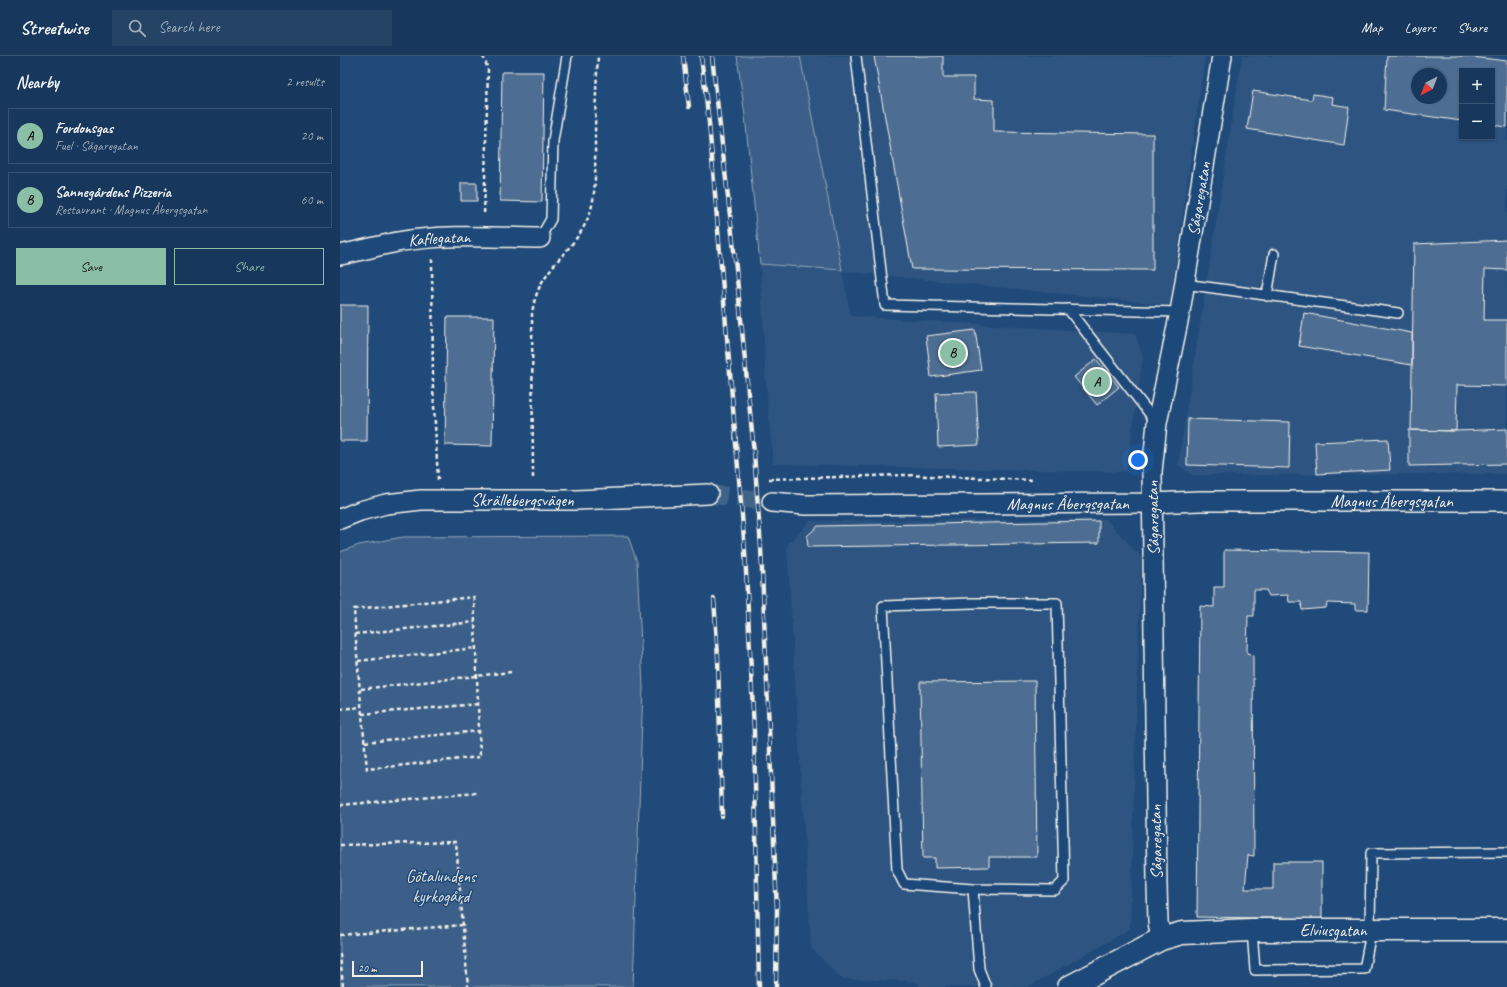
<!DOCTYPE html>
<html lang="en">
<head>
<meta charset="utf-8">
<style>
  :root { --surface:#17385c; --page:#244365; --text:#f1f3f6; --muted:#9eacbb; --line:#365272; --accent:#8abfa5 }
  body { margin:0; font-family:Caveat,sans-serif; background:var(--page); color:var(--text) }
  .controls { position:absolute; right:12px; top:12px; display:grid; overflow:hidden; border-radius:0px; box-shadow:0 1px 3px #0004 }
  .controls button { width:36px; height:36px; display:grid; place-items:center; padding:0; border:0; border-bottom:1px solid var(--line); background:var(--surface); color:var(--text); font:20px sans-serif }
  .compass { position:absolute; left:1071px; top:12px; width:36px; height:36px; border-radius:50%; background:var(--surface); box-shadow:0 1px 3px #0004; rotate:222deg }
  .scale { position:absolute; left:12px; bottom:10px; width:71px; box-sizing:border-box; padding-left:4px; border:2px solid #f4f1e8; border-top:0; font-size:11px; line-height:14px; white-space:nowrap; color:#f4f1e8; -webkit-text-stroke:3px #1f4a7a; paint-order:stroke }
  .you { position:absolute; left:798px; top:404px; width:14px; height:14px; margin:-10px; border:3px solid #fff; border-radius:50%; background:#1a73e8; box-shadow:0 0 0 6px #1a73e833 }
  .badge { display:grid; place-items:center; width:26px; height:26px; border-radius:50%; background:var(--accent); color:#111; font-size:13px; font-weight:700 }
  .pin { position:absolute; translate:-50% -50%; border:2px solid #fff; box-shadow:0 1px 4px #0006 }
  .list { margin:0; padding:0; list-style:none }
  h2 { display:flex; justify-content:space-between; align-items:center; height:52px; margin:0; padding:0 16px; font-size:17px }
  h2 small { font-size:13px; font-weight:400; color:var(--muted) }
  .list li { display:grid; grid-template-columns:26px 1fr auto; gap:12px; align-items:center; box-sizing:border-box; height:56px; margin:0 8px 8px; padding:0 8px; border:1px solid var(--line); border-radius:0px }
  .list b { display:block; font-size:15px; white-space:nowrap }
  .list p { margin:0; font-size:13px; white-space:nowrap; color:var(--muted) }
  .list em { font-size:13px; font-style:normal; color:var(--muted) }
  .actions { display:flex; gap:8px; padding:12px 16px }
  .actions a { flex:1; padding:9px 0; border:1px solid var(--accent); border-radius:0px; text-align:center; font-size:14px; color:var(--accent) }
  .actions .main { background:var(--accent); color:#111 }
  .icon { flex:none; width:22px; height:22px; fill:none; stroke:currentColor; stroke-width:2; stroke-linecap:round; stroke-linejoin:round }
  .map { position:relative; flex:none; width:1167px; height:931px; overflow:hidden }
  header { display:flex; align-items:center; gap:24px; box-sizing:border-box; height:56px; padding:0 20px; background:var(--surface); border-bottom:1px solid var(--line) }
  header strong { font-size:19px }
  nav { display:flex; gap:22px; margin-inline-start:auto; font-size:14px }
  .search { width:280px; height:36px; background:var(--page); display:flex; align-items:center; gap:10px; box-sizing:border-box; padding:0 14px; border-radius:0px; color:var(--muted); font-size:15px }
  main { display:flex }
  aside { flex:1; background:var(--surface) }
  .map>svg:first-child { display:block }
  .built { fill:#2d5581; fill-rule:evenodd }
  .green { fill:#3a5f88; stroke:#97a8b8 }
  .building { fill:#4d6e92; stroke:#f4f1e8; fill-rule:evenodd }
  .lines { fill:none; stroke-linecap:round; stroke-linejoin:round }
  .street-tunnel { stroke:#3f638a; stroke-width:19; stroke-dasharray:19 10; stroke-linecap:butt }
  .lane-casing { stroke:#f4f1e8; stroke-width:12 }
  .street-casing { stroke:#f4f1e8; stroke-width:22 }
  .secondary-casing { stroke:#f4f1e8; stroke-width:25 }
  .path { stroke:#f4f1e8; stroke-width:2.5; stroke-dasharray:4 3; stroke-linecap:butt }
  .lane { stroke:#1f4a7a; stroke-width:9 }
  .street { stroke:#1f4a7a; stroke-width:19 }
  .secondary { stroke:#1f4a7a; stroke-width:22 }
  .rail-casing { stroke:#f4f1e8; stroke-width:4.5 }
  .rail { stroke:#1f4a7a; stroke-width:3; stroke-dasharray:9; stroke-linecap:butt }
  .labels { text-anchor:middle; dominant-baseline:central; stroke-width:3; stroke-linejoin:round; paint-order:stroke }
  .street-label { font-size:17px; fill:#f4f1e8; stroke:#1f4a7a }
  .park-label { font-size:17px; fill:#e1e2de; stroke:#1f4a7a }
</style>
</head>
<body>
<header>
<strong>Streetwise</strong>
<div class="search"><svg class="icon" aria-label="search" viewBox="0 0 24 24"><circle cx="10" cy="10" r="6"/><path d="M15 15l6 6"/></svg>Search here</div>
<nav><a>Map</a><a>Layers</a><a>Share</a></nav>
</header>
<main>
<aside>
<h2>Nearby<small>2 results</small></h2>
<ul class="list">
<li><span class="badge">A</span><div><b>Fordonsgas</b><p>Fuel · Sågaregatan</p></div><em>20 m</em></li>
<li><span class="badge">B</span><div><b>Sannegårdens Pizzeria</b><p>Restaurant · Magnus Åbergsgatan</p></div><em>60 m</em></li>
</ul>
<div class="actions"><a class="main">Save</a><a>Share</a></div>
</aside>
<div class="map">
<svg width="1167" height="931" viewBox="0 0 1167 931">
  <rect width="100%" height="100%" fill="#1f4a7a"/>
  <filter id="ink" filterUnits="userSpaceOnUse"><feTurbulence type="fractalNoise" baseFrequency=".025" numOctaves="2"/><feDisplacementMap in="SourceGraphic" scale="8" xChannelSelector="R" yChannelSelector="G"/><feConvolveMatrix kernelMatrix="1 2 1 2 8 2 1 2 1" color-interpolation-filters="sRGB"/></filter>
  <g filter="url(#ink)">
    <path class="built" d="M 460,0 L 865,0 L 830,249 L 502,215 L 511,260 L 795,278 L 803,301 L 786,416 L 433,408 L 426,328 L 420,208 L 502,214 Z
      M 902,0 L 1148,0 L 1167,3 L 1167,418 L 852,419 L 838,409 ZM 1122,15 L 1152,15 L 1152,81 L 1122,81 ZM 1077,18 L 1101,18 L 1101,42 L 1077,42 Z
      M 766,463 L 801,501 L 790,873 L 688,931 L 581,931 L 575,925 L 502,923 L 471,892 L 447,489 L 470,465 Z"/>
    <path class="green" d="M 397,0 L 460,0 L 502,214 L 420,208 L 405,60 Z
      M 288,480 L 297,506 L 303,631 L 293,931 L 0,931 L 0,496 L 19,489 L 63,481 Z"/>
    <path class="building" d="M 534,0 L 603,0 L 603,21 L 634,21 L 634,43 L 654,44 L 654,76 L 813,78 L 813,214 L 572,213 Z
      M 1047,0 L 1123,0 L 1167,5 L 1167,71 L 1152,69 L 1152,15 L 1122,15 L 1122,65 L 1044,54 ZM 1077,18 L 1101,18 L 1101,42 L 1077,42 Z
      M 162,16 L 204,16 L 202,146 L 160,145 Z
      M 913,35 L 972,44 L 973,38 L 993,41 L 992,48 L 1009,51 L 1004,89 L 907,73 Z
      M 121,127 L 137,127 L 137,145 L 121,145 Z
      M 1167,184 L 1167,214 L 1145,213 L 1144,264 L 1167,264 L 1167,330 L 1117,329 L 1116,375 L 1071,374 L 1074,188 Z
      M 0,249 L 28,249 L 27,385 L 0,385 Z
      M 964,257 L 1072,277 L 1072,309 L 959,290 Z
      M 107,261 L 154,261 L 152,390 L 105,389 Z
      M 635,274 L 641,314 L 591,321 L 586,280 Z
      M 756,303 L 779,331 L 757,349 L 734,321 Z
      M 636,336 L 639,389 L 598,391 L 596,337 Z
      M 848,363 L 950,366 L 949,412 L 847,409 Z
      M 1167,373 L 1167,408 L 1069,410 L 1069,374 L 1116,375 Z
      M 1048,383 L 1050,414 L 977,418 L 975,386 Z
      M 759,465 L 759,487 L 468,491 L 467,480 L 478,470 Z
      M 884,494 L 1029,496 L 1028,554 L 1015,554 L 1015,548 L 987,547 L 986,552 L 962,554 L 961,546 L 949,546 L 948,539 L 929,540 L 926,534 L 914,534 L 914,560 L 908,560 L 907,597 L 913,599 L 914,800 L 908,799 L 905,833 L 933,833 L 933,806 L 982,806 L 982,863 L 857,861 L 860,550 L 874,551 L 874,531 L 884,531 Z
      M 695,625 L 697,801 L 649,801 L 649,811 L 595,812 L 595,802 L 583,802 L 580,626 Z"/>
    <g class="lines">
      <path class="street-tunnel" d="M 368,438 L 432,446"/>
      <defs>
        <path id="lane" d="M 516,0 L 545,249 L 840,256
          M 200,182 L 211,163 L 213,85 L 227,0
          M 844,228 L 1058,257
          M 927,240 L 934,198
          M 728,253 L 816,366
          M 633,833 L 715,834 L 724,825 L 717,547 L 633,547 L 543,550 L 557,814 L 564,828 L 633,833 L 639,913 L 646,931
          M 912,874 L 915,914 L 1024,913 L 1029,887 L 1030,874 L 1031,797 L 1167,796"/>
        <g id="street">
          <path id="s1" d="M 0,199 C 19,195 38,190 57,186 C 104,178 152,181 200,182"/>
          <path id="s2" d="M 432,446 L 465,449 L 813,447 L 859,445 L 1167,445"/>
          <path id="s3" d="M 0,463 L 20,455 L 46,448 L 81,444 L 237,444 L 368,438"/>
          <path id="s4" d="M 821,883 L 818,866 L 817,829 L 812,416 L 817,367 L 840,256 L 882,0"/>
        </g>
        <g id="secondary">
          <path id="s5" d="M 729,931 L 821,883 L 842,877 L 912,874 L 1167,874"/>
        </g>
      </defs>
      <use href="#lane" class="lane-casing"/>
      <use href="#street" class="street-casing"/>
      <use href="#secondary" class="secondary-casing"/>
      <path class="path" d="M 143,0 L 148,13 L 144,160
        M 92,203 L 93,331 L 98,424
        M 193,422 L 192,258 C 198,210 232,200 248,162 C 257,142 255,108 255,86 C 255,57 256,29 258,0
        M 429,423 L 564,419 L 693,424
        M 134,541 L 140,701 L 27,713 C 22,660 17,606 14,553 Z
        M 15,578 L 135,566
        M 18,605 L 135,592
        M 21,633 L 171,616
        M 0,653 L 21,651
        M 22,658 L 138,648
        M 25,686 L 139,675
        M 0,749 L 137,737
        M 0,789 L 116,786 L 128,931
        M 0,879 L 123,869
        M 0,898 L 3,931"/>
      <use href="#lane" class="lane"/>
      <use href="#street" class="street"/>
      <use href="#secondary" class="secondary"/>
      <defs>
        <path id="rail" d="M 343,0 L 349,51
          M 361,0 L 369,67 L 405,495 L 414,675 L 419,931
          M 372,0 L 396,212 L 414,397 L 421,492 L 437,854 L 436,931
          M 374,543 L 378,601 L 382,760"/>
      </defs>
      <use href="#rail" class="rail-casing"/>
      <use href="#rail" class="rail"/>
    </g>
  </g>
  <g class="labels">
    <g class="street-label">
      <text stroke="none"><textPath href="#s4" startOffset="745">Sågaregatan</textPath></text>
      <text stroke="none"><textPath href="#s1" startOffset="101">Kaflegatan</textPath></text>
      <text stroke="none"><textPath href="#s3" startOffset="185">Skrällebergsvägen</textPath></text>
      <text stroke="none"><textPath href="#s2" startOffset="620">Magnus Åbergsgatan</textPath></text>
      <text stroke="none"><textPath href="#s2" startOffset="296">Magnus Åbergsgatan</textPath></text>
      <text transform="translate(813 462) rotate(-91)">Sågaregatan</text>
      <text transform="translate(816 786) rotate(-91)">Sågaregatan</text>
      <text stroke="none"><textPath href="#s5" startOffset="277">Elviusgatan</textPath></text>
    </g>
    <g class="park-label">
      <text x="101" y="820">Götalundens<tspan x="101" dy="20">kyrkogård</tspan></text>
    </g>
  </g>
</svg>
<div class="controls">
<button>+</button>
<button>−</button>
</div>
<svg class="compass" viewBox="-18 -18 36 36"><path d="M0-13l5 13h-10z" fill="#e53935"/><path d="M0 13l5-13h-10z" fill="#9eacbb"/></svg>
<div class="scale">20 m</div>
<div class="you"></div>
<div class="pin badge" style="left:757px;top:326px">A</div>
<div class="pin badge" style="left:613px;top:297px">B</div>
</div>
</main>
</body>
</html>
